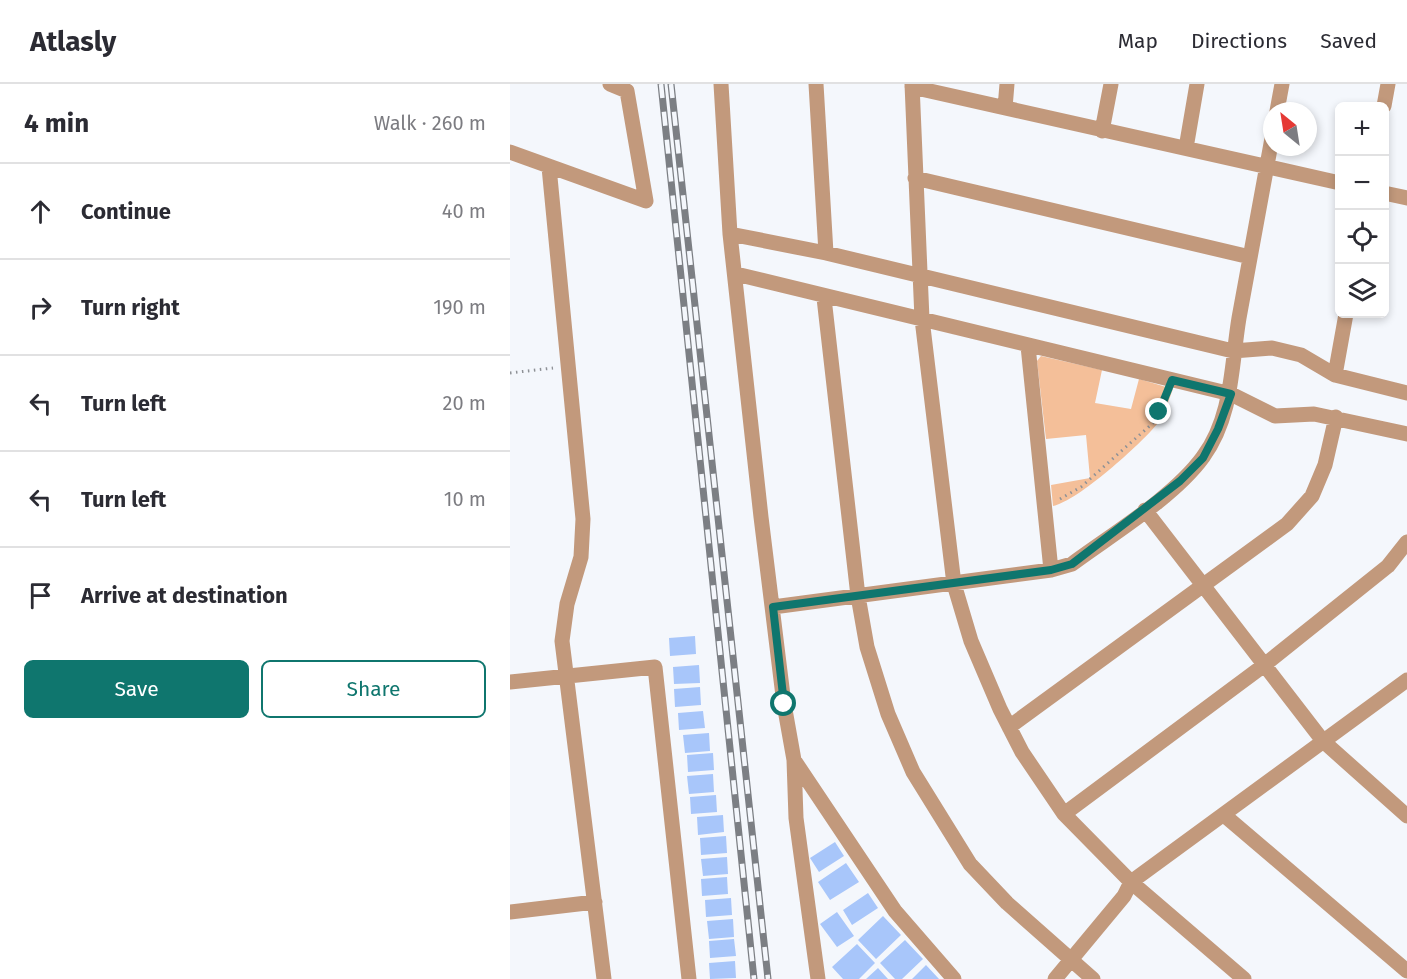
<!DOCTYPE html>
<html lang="en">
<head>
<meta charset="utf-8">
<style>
  :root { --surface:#fff; --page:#f2f2f3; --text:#2b2b33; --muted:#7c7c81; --line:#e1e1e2; --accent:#0f766e }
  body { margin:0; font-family:"Fira Sans",sans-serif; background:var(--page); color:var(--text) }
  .controls { position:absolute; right:18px; top:18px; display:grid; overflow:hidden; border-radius:9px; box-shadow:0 3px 9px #0003 }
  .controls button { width:54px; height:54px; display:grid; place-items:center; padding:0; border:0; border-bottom:2px solid var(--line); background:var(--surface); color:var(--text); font:30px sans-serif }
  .compass { position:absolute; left:753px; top:18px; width:54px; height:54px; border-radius:50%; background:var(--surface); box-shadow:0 3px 9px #0003; rotate:330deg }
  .stop { position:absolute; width:18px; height:18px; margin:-14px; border:4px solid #0f766e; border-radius:50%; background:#fff }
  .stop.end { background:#0f766e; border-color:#fff; box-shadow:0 2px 6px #0008 }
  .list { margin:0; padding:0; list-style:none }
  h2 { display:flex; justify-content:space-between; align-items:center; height:78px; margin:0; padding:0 24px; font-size:26px }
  h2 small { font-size:20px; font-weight:400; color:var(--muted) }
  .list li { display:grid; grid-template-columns:39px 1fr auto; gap:18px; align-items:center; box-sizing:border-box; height:96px; padding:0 24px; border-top:2px solid var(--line) }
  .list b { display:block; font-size:22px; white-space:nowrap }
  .list em { font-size:20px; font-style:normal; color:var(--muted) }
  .actions { display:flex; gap:12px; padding:18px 24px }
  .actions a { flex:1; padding:14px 0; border:2px solid var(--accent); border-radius:9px; text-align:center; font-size:21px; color:var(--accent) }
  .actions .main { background:var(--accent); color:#fff }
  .icon { flex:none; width:33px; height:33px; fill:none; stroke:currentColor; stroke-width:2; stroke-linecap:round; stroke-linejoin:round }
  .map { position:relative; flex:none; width:897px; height:895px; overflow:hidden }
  header { display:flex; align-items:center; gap:36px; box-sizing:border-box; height:84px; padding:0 30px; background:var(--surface); border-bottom:2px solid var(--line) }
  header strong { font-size:28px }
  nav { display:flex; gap:33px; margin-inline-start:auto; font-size:21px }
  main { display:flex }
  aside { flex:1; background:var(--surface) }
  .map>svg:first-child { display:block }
  .green { fill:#f4bf99 }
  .building { fill:#a8c6fa }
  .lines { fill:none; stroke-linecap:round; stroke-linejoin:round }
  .path { stroke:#8e9196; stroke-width:3; stroke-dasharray:1.5 4.5; stroke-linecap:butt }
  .street { stroke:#c2997c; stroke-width:15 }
  .rail-casing { stroke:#7c7f84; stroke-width:7 }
  .rail { stroke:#f4f7fc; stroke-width:4.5; stroke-dasharray:14; stroke-linecap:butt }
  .route { stroke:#0f766e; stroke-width:8 }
</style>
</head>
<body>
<header>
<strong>Atlasly</strong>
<nav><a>Map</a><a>Directions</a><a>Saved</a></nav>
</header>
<main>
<aside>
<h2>4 min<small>Walk · 260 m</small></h2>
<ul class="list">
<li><svg class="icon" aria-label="ahead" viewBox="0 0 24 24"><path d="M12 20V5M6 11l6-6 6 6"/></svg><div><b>Continue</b></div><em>40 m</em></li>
<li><svg class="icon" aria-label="right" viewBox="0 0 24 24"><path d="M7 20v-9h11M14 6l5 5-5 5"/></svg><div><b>Turn right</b></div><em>190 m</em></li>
<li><svg class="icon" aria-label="left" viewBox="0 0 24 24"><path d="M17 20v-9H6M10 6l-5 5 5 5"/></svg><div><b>Turn left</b></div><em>20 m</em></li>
<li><svg class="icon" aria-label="left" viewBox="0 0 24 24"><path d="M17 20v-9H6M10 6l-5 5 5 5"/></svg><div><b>Turn left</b></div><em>10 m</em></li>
<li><svg class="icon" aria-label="arrive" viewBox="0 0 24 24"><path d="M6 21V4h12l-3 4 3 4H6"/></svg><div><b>Arrive at destination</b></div></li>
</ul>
<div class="actions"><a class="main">Save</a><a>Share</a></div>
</aside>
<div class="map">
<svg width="897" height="895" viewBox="0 0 897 895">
  <rect width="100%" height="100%" fill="#f4f7fc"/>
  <path class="green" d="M 531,272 L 592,286 L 585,319 L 621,325 L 629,295 L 663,305 C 659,315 655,330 648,339 C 631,360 568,417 543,422 L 541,401 L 580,394 L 576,351 L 536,355 L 527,277 Z"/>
  <path class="building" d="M 185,552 L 186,570 L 160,572 L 159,554 Z
    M 189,581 L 190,599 L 164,600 L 163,583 Z
    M 190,603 L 191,621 L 165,623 L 164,605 Z
    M 193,627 L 195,644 L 169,646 L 168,629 Z
    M 199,649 L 200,667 L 175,669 L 173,651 Z
    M 203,669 L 204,686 L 178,688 L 177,671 Z
    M 203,690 L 204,708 L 179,710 L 177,692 Z
    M 206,711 L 207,728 L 181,730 L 180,713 Z
    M 213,731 L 214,748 L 188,751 L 187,733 Z
    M 216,752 L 217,769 L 191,771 L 190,754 Z
    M 325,758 L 334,772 L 309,788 L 300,774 Z
    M 217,773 L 218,790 L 193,792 L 191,775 Z
    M 336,779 L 349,798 L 320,816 L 308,798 Z
    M 217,793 L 218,810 L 192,812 L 191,795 Z
    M 358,809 L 368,824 L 342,841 L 333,826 Z
    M 221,814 L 222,831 L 196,833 L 195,816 Z
    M 327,828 L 344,852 L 327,863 L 310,840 Z
    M 373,832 L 391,851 L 366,875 L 348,856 Z
    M 223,835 L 224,853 L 199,855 L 197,837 Z
    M 224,855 L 226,872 L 200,874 L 199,857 Z
    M 395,856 L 413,875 L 392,895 L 385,895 L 370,879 Z
    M 347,860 L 365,879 L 349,895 L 333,895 L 322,883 Z
    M 225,877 L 226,894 L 200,895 L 199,879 Z
    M 416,881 L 429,895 L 402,895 Z
    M 368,884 L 378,895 L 356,895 Z"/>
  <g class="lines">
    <path class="path" d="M 0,289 L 43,284
      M 550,415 L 571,403 L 644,338 L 656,310"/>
    <path class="street" d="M 211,0 L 220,150 L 251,433 L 274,620 L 284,676 L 385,827 L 444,895
      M 306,0 L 316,169
      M 402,0 L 412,235 L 444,500 L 461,557 L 490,625 L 512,668 L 554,730 L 621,798 L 734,895
      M 402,3 L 830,99
      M 874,22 L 878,0
      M 495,24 L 497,0
      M 767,27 L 772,0
      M 592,47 L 601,0
      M 676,64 L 687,0
      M 0,68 L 136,117 L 117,7 L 100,0
      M 39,83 L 73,435 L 71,473 L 57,520 L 52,557 L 94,895
      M 405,94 L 740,173
      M 874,109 L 897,114
      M 220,150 L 316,169 L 723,267 L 762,264 L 791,271 L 825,291 L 897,309
      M 226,190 L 721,310 L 765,332 L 804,330 L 897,350
      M 314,214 L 348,512 L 357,563 L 378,630 L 403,688 L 460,780 L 497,819 L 583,895
      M 518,262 L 541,486
      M 825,291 L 836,230
      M 635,426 L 813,657 L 897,732
      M 263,523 L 541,486 L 562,480 C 601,451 664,413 693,373 C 723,332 721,282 729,234 C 740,173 751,113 762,54
      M 0,598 L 145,583 L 179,895
      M 499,643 L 777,440 L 802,412 L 815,381 L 826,333
      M 284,676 L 286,734 L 308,895
      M 554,730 L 753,582 L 878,482 L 897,458
      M 714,731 L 897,887
      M 0,828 L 85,818
      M 545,895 L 614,812 L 621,798 L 897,596"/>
    <defs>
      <path id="rail" d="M 151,0 L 244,895
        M 161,0 L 258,895"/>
    </defs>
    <use href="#rail" class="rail-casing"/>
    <use href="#rail" class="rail"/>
  </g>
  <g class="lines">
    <path class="route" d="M 274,620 L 263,523 L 541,486 L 562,480 L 670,397 L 693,374 L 708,345 L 721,310 L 662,296 L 649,328"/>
  </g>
</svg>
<div class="controls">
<button>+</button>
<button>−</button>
<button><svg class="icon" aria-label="locate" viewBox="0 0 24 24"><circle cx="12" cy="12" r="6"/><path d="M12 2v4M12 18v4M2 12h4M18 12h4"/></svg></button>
<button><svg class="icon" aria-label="layers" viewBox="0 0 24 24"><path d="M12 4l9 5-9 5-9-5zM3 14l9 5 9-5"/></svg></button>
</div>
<svg class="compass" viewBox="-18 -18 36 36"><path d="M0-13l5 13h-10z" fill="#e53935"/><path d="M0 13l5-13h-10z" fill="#7c7c81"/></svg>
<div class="stop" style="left:274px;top:620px"></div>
<div class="stop end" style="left:649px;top:328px"></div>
</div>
</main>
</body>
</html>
